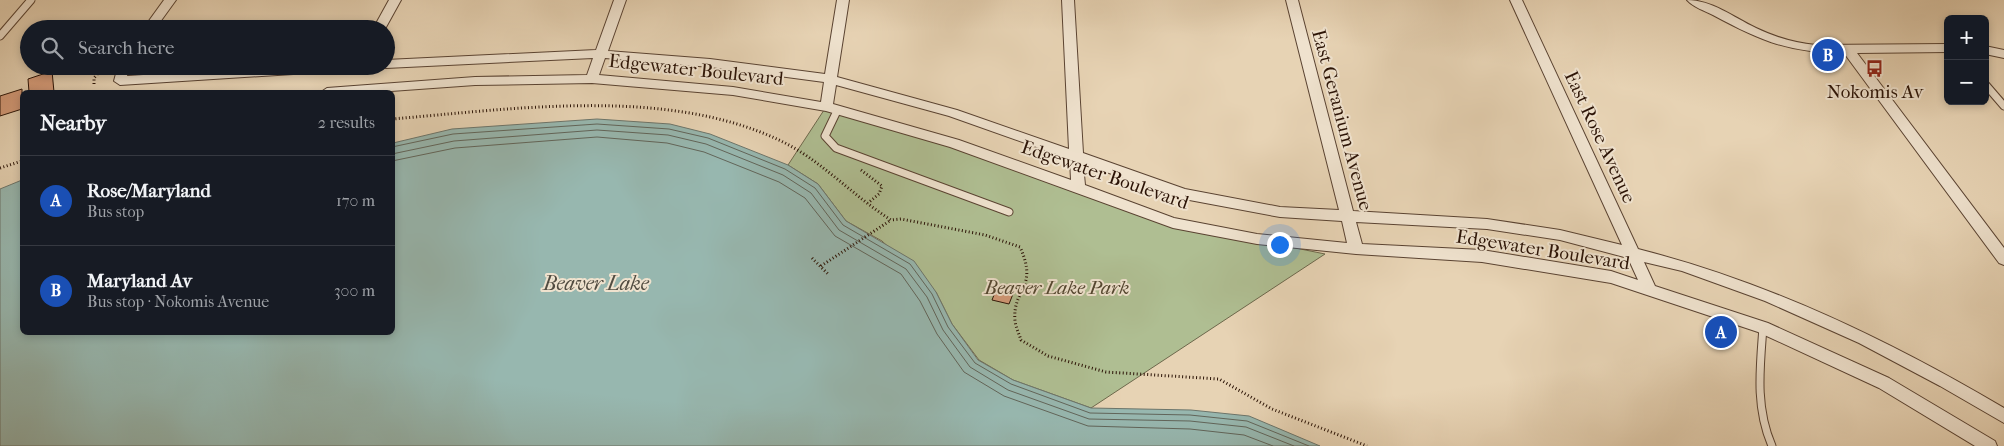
<!DOCTYPE html>
<html lang="en">
<head>
<meta charset="utf-8">
<style>
  :root { --surface:#171b24; --page:#242831; --text:#f1f3f6; --muted:#9ea1a6; --line:#363941; --accent:#b45309 }
  body { margin:0; font-family:"IM FELL French Canon",serif; background:var(--page); color:var(--text) }
  .controls { position:absolute; right:15px; top:15px; display:grid; overflow:hidden; border-radius:8px; box-shadow:0 2px 8px #0003 }
  .controls button { width:45px; height:45px; display:grid; place-items:center; padding:0; border:0; border-bottom:1px solid var(--line); background:var(--surface); color:var(--text); font:25px sans-serif }
  .you { position:absolute; left:1279px; top:244px; width:18px; height:18px; margin:-12px; border:4px solid #fff; border-radius:50%; background:#1a73e8; box-shadow:0 0 0 8px #1a73e833 }
  .badge { display:grid; place-items:center; width:32px; height:32px; border-radius:50%; background:var(--accent); color:#fff; font-size:16px; font-weight:700 }
  .pin { position:absolute; translate:-50% -50%; border:2px solid #fff; box-shadow:0 1px 5px #0006 }
  .list { margin:0; padding:0; list-style:none }
  h2 { display:flex; justify-content:space-between; align-items:center; height:65px; margin:0; padding:0 20px; font-size:21px }
  h2 small { font-size:16px; font-weight:400; color:var(--muted) }
  .list li { display:grid; grid-template-columns:32px 1fr auto; gap:15px; align-items:center; box-sizing:border-box; height:90px; padding:0 20px; border-top:1px solid var(--line) }
  .list b { display:block; font-size:19px; white-space:nowrap }
  .list p { margin:0; font-size:16px; white-space:nowrap; color:var(--muted) }
  .list em { font-size:16px; font-style:normal; color:var(--muted) }
  .icon { flex:none; width:28px; height:28px; fill:none; stroke:currentColor; stroke-width:2; stroke-linecap:round; stroke-linejoin:round }
  .map { position:relative; flex:none; width:2004px; height:446px; overflow:hidden }
  .search { position:absolute; background:var(--surface); box-shadow:0 2px 8px #0003; left:20px; top:20px; width:375px; height:55px; display:flex; align-items:center; gap:12px; box-sizing:border-box; padding:0 18px; border-radius:28px; color:var(--muted); font-size:19px }
  .panel { position:absolute; background:var(--surface); box-shadow:0 2px 8px #0003; left:20px; top:90px; width:375px; height:245px; border-radius:8px }
  .map>svg:first-child { display:block }
  .green { fill:#afbe92; stroke:#6d684c }
  .water { fill:#97b7af; stroke:#6c756b }
  .lines { fill:none; stroke-linecap:round; stroke-linejoin:round }
  .shore { stroke:#61655a; stroke-width:1 }
  .building { fill:#d69c7a; stroke:#2b1306 }
  .service-casing { stroke:#5a4332; stroke-width:9 }
  .minor-casing { stroke:#5a4332; stroke-width:2 }
  .path { stroke:#2b1306; stroke-width:3; stroke-dasharray:1 2.5; stroke-linecap:butt }
  .service { stroke:#efe2ce; stroke-width:7 }
  .minor { fill:#efe2ce; fill-rule:evenodd }
  .labels { text-anchor:middle; dominant-baseline:central; stroke-width:4; stroke-linejoin:round; paint-order:stroke }
  .street-label { font-size:19px; fill:#2b1306; stroke:#efe2ce }
  .poi-label { font-size:19px; fill:#2b1306; stroke:#efe2ce }
  .park-label { font-size:19px; font-style:italic; fill:#534630; stroke:#efe2ce }
  .water-label { font-size:20px; font-style:italic; fill:#514c41; stroke:#efe2ce }
</style>
</head>
<body>
<div class="map">
<svg width="2004" height="446" viewBox="0 0 2004 446">
  <rect width="100%" height="100%" fill="#e7d3b4"/>
  <filter id="stains"><feTurbulence type="fractalNoise" baseFrequency=".004" numOctaves="4"/><feColorMatrix values="0 0 0 0 .2 0 0 0 0 .09 0 0 0 0 .02 0 0 0 .5 -.17"/></filter>
  <radialGradient id="worn" r=".72"><stop offset=".6" stop-color="#630" stop-opacity="0"/><stop offset="1" stop-color="#630" stop-opacity=".3"/></radialGradient>
  <path class="green" d="M 826,107 L 954,143 L 1173,223 L 1325,254 L 1091,408 L 1013,380 L 979,360 L 952,324 L 936,292 L 882,241 L 846,221 L 818,184 L 788,165 Z"/>
  <path class="water" d="M 597,119 L 670,124 L 710,134 L 788,165 L 818,184 L 846,221 L 914,261 L 936,292 L 952,324 L 978,360 L 1013,380 L 1091,408 L 1191,410 L 1249,416 L 1320,446 L 0,446 L 0,189 L 22,180 L 22,332 L 392,332 L 393,143 L 452,129 Z"/>
  <g class="lines">
    <path class="shore" d="M 392,147 L 453,134 L 597,124 L 669,129 L 708,138 L 785,169 L 815,188 L 843,225 L 910,264 L 932,294 L 948,327 L 975,363 L 1011,384 L 1090,413 L 1190,415 L 1247,421 L 1309,446
      M 392,154 L 454,141 L 597,130 L 668,135 L 706,144 L 783,175 L 811,193 L 839,230 L 906,269 L 927,297 L 943,330 L 970,367 L 1008,390 L 1089,419 L 1190,421 L 1246,427 L 1294,446
      M 392,161 L 455,148 L 597,137 L 667,143 L 704,152 L 779,182 L 805,198 L 835,236 L 901,274 L 920,301 L 937,334 L 964,372 L 1004,396 L 1088,426 L 1190,429 L 1244,435 L 1273,446"/>
  </g>
  <path class="building" d="M 52,71 L 54,92 L 29,92 L 28,79 Z
    M 22,89 L 22,109 L 0,116 L 0,96 Z
    M 998,285 L 1015,289 L 1009,304 L 992,300 Z"/>
  <g class="lines">
    <defs>
      <path id="service" d="M 0,36 L 31,0
        M 1985,84 L 2004,106
        M 837,111 L 825,136 L 836,148 L 1009,212
        M 1763,327 C 1760,368 1755,407 1772,446"/>
      <path id="minor" d="M 164,0 L 176,0 L 155,29 L 143,29 Z
        M 389,0 L 401,0 L 385,29 L 373,29 Z
        M 614,0 L 626,0 L 608,51 L 710,59 L 825,74 L 837,0 L 849,0 L 837,77 L 957,110 L 1069,149 L 1062,0 L 1074,0 L 1083,153 L 1185,189 L 1280,207 L 1339,210 L 1286,0 L 1298,0 L 1353,211 L 1487,219 L 1560,230 L 1622,245 L 1510,0 L 1522,0 L 1638,249 C 1768,282 1889,340 2004,408 L 2004,423 L 1940,386 L 1859,343 L 1765,301 L 1682,271 L 1644,262 L 1655,286 L 1768,323 L 1889,378 L 1995,441 L 1997,446 L 1975,446 L 1879,388 L 1758,332 L 1611,283 L 1482,262 L 1356,254 L 1257,244 L 1173,228 L 950,147 L 826,111 L 733,95 L 592,83 L 475,85 L 377,92 L 321,92 L 327,88 L 475,77 L 587,75 L 593,58 L 386,68 L 381,66 L 386,66 L 386,60 L 596,50 ZM 605,58 L 710,67 L 824,82 L 821,102 L 733,87 L 599,75 ZM 836,85 L 949,116 L 1070,159 L 1071,180 L 959,140 L 833,104 ZM 1083,164 L 1184,199 L 1280,217 L 1342,221 L 1347,243 L 1257,234 L 1174,218 L 1085,185 ZM 1356,222 L 1487,229 L 1560,240 L 1628,258 L 1638,280 L 1611,271 L 1482,250 L 1362,244 Z
        M 1687,0 C 1712,0 1733,17 1756,28 C 1775,37 1794,43 1816,45 L 1948,44 L 1948,52 L 1857,53 L 2004,248 L 2004,265 L 1999,263 L 1844,53 C 1790,53 1761,41 1713,15 C 1705,11 1693,7 1687,0 Z
        M 1985,46 L 2004,50 L 2004,58 L 1985,54 Z
        M 118,66 L 130,66 L 127,76 L 287,66 L 362,66 L 356,70 L 120,85 L 114,81 Z"/>
    </defs>
    <use href="#service" class="service-casing"/>
    <use href="#minor" class="minor-casing"/>
    <path class="path" d="M 94,84 L 94,78 L 104,66
      M 392,119 C 514,109 667,86 781,141 C 821,160 853,196 891,220 L 901,219 L 985,235 L 1020,247 C 1039,289 1012,288 1015,321 C 1016,328 1019,334 1021,340 L 1048,356 L 1106,372 L 1219,379 L 1272,409 L 1367,446
      M 0,168 L 22,161
      M 861,170 L 882,186 L 879,194 L 868,203
      M 812,258 L 828,274
      M 821,266 L 891,220"/>
    <use href="#service" class="service"/>
    <use href="#minor" class="minor"/>
  </g>
  <defs>
    <symbol id="bus-bare" viewBox="-9 -9 18 18"><path d="M-5-6H5V4H4V6H2V4H-2V6H-4V4H-5ZM-3.5-4V0h7V-4ZM-3.5 1.2v1.5H-2V1.2ZM2 1.2v1.5H3.5V1.2Z" fill="#8f2418" stroke="#efe2ce" stroke-width="2.5" paint-order="stroke"/></symbol>
  </defs>
  <g fill-rule="evenodd">
    <use href="#bus-bare" x="1862" y="56" width="25" height="25"/>
  </g>
  <g class="labels">
    <g class="street-label">
      <text transform="translate(696 70) rotate(6)">Edgewater Boulevard</text>
      <text transform="translate(1342 120) rotate(75)">East Geranium Avenue</text>
      <text transform="translate(1600 137) rotate(65)">East Rose Avenue</text>
      <text transform="translate(1105 175) rotate(19)">Edgewater Boulevard</text>
      <text transform="translate(1543 250) rotate(9)">Edgewater Boulevard</text>
    </g>
    <g class="poi-label">
      <text x="1875" y="92">Nokomis Av</text>
    </g>
    <g class="park-label">
      <text x="1057" y="288">Beaver Lake Park</text>
    </g>
    <g class="water-label">
      <text x="596" y="283">Beaver Lake</text>
    </g>
  </g>
  <rect width="100%" height="100%" filter="url(#stains)"/>
  <rect width="100%" height="100%" fill="url(#worn)"/>
</svg>
<div class="controls">
<button>+</button>
<button>−</button>
</div>
<div class="you"></div>
<div class="pin badge" style="left:1721px;top:332px;background:#1a4fb4">A</div>
<div class="pin badge" style="left:1828px;top:55px;background:#1a4fb4">B</div>
<div class="search"><svg class="icon" aria-label="search" viewBox="0 0 24 24"><circle cx="10" cy="10" r="6"/><path d="M15 15l6 6"/></svg>Search here</div>
<section class="panel">
<h2>Nearby<small>2 results</small></h2>
<ul class="list">
<li><span class="badge" style="background:#1a4fb4">A</span><div><b>Rose/Maryland</b><p>Bus stop</p></div><em>170 m</em></li>
<li><span class="badge" style="background:#1a4fb4">B</span><div><b>Maryland Av</b><p>Bus stop · Nokomis Avenue</p></div><em>300 m</em></li>
</ul>
</section>
</div>
</body>
</html>
